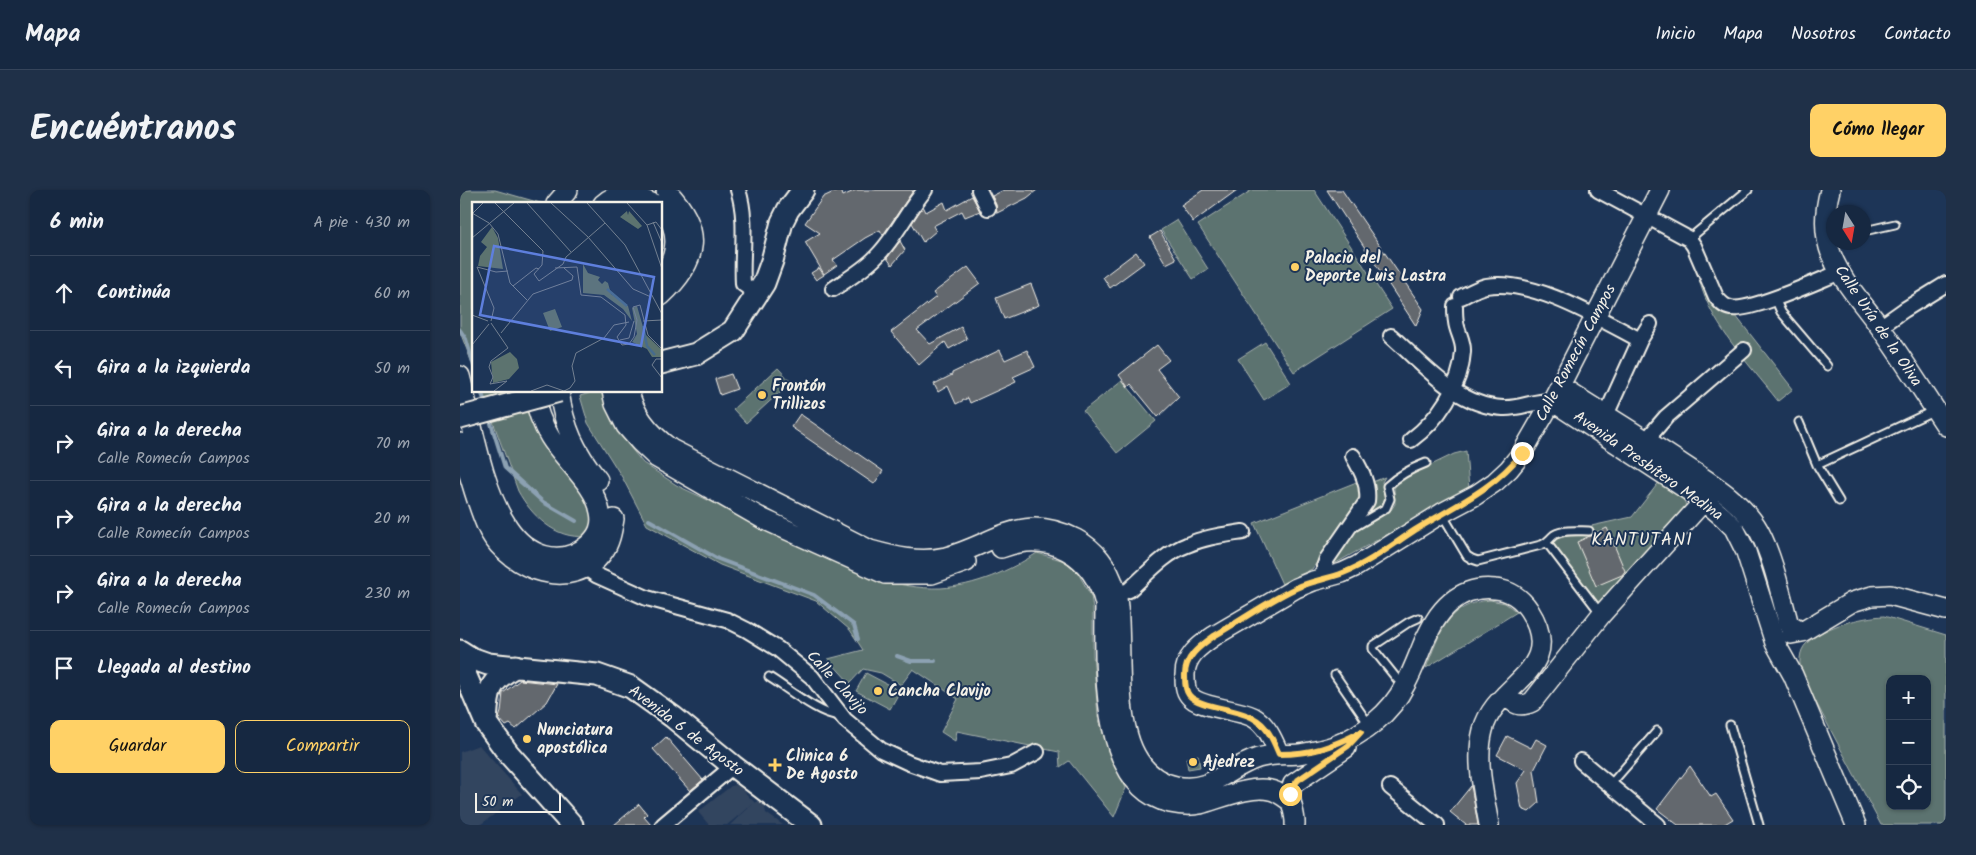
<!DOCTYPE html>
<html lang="es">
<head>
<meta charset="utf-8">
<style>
  :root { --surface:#162841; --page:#1f3048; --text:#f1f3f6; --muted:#9ea6b1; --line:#35445a; --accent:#ffd166 }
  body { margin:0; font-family:Kalam,sans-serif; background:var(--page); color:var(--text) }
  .controls { position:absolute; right:15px; bottom:15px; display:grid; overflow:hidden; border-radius:10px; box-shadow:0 1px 4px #0004 }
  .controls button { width:45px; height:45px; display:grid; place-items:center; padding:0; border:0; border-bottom:1px solid var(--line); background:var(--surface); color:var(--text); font:25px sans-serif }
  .compass { position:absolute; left:1366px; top:15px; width:45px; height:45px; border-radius:50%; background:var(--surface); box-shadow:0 1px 4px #0004; rotate:169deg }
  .scale { position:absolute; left:15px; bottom:12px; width:86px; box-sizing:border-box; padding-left:5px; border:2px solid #f4f1e8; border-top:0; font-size:14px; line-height:18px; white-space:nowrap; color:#f4f1e8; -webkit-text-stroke:4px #1d3557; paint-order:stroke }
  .stop { position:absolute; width:15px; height:15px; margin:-11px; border:4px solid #ffd166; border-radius:50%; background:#fff }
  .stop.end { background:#ffd166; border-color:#fff; box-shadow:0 1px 5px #0008 }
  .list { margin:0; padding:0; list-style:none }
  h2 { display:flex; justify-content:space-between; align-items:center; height:65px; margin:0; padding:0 20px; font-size:21px }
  h2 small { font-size:16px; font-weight:400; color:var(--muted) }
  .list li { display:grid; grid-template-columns:32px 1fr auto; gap:15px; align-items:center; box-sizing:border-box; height:75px; padding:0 20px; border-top:1px solid var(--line) }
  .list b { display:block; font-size:19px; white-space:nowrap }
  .list p { margin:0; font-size:16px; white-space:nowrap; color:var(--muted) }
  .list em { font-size:16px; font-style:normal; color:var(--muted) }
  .actions { display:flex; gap:10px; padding:15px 20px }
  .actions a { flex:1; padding:11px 0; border:1px solid var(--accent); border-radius:10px; text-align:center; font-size:18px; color:var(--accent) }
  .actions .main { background:var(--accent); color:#111 }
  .icon { flex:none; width:28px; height:28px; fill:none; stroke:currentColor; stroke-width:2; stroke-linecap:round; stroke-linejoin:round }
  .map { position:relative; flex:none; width:1486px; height:635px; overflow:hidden; border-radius:10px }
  header { display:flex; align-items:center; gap:30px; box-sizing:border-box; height:70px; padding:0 25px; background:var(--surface); border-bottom:1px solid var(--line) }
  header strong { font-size:24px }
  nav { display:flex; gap:28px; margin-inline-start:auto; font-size:18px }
  .intro { display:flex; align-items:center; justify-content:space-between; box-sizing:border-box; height:120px; padding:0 30px }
  h1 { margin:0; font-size:35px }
  .button { padding:12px 22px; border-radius:10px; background:var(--accent); color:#111; font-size:18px; font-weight:700 }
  main { display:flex; gap:30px; padding:0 30px }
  aside { flex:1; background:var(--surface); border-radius:10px; box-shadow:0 1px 4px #0004 }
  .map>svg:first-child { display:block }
  .built { fill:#32445e }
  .green { fill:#5c736f; stroke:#a8b2ac; fill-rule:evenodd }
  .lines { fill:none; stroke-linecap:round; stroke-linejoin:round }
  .stream { stroke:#8ca1b2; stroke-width:4 }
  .building { fill:#64676e; stroke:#f4f1e8 }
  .lane-casing { stroke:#f4f1e8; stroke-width:11 }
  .street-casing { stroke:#f4f1e8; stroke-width:18 }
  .secondary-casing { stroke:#f4f1e8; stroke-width:22 }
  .primary-casing { stroke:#f4f1e8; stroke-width:25 }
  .lane { stroke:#1d3557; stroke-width:7 }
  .street { stroke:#1d3557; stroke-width:14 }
  .secondary { stroke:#1d3557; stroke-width:19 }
  .primary { stroke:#1d3557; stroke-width:21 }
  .primary-bridge-casing { stroke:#f4f1e8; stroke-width:25; stroke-linecap:butt }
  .primary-bridge { stroke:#1d3557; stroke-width:21 }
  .route { stroke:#ffd166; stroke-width:6 }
  .poi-dot { fill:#ffd166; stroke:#1d3557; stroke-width:2 }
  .labels { text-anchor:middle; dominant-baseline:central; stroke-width:4; stroke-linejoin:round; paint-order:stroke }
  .poi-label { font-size:16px; font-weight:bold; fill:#f4f1e8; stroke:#1d3557; text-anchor:start }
  .street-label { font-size:16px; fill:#f4f1e8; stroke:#1d3557 }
  .neighbourhood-label { font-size:18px; letter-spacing:1px; fill:#f4f1e8; stroke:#1d3557 }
  .inset-river { fill:none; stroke:#466b8e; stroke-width:2.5 }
  .inset-road { fill:none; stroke:#738091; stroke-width:1 }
  .view { fill:#5e7fdd; fill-opacity:0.15; stroke:#5e7fdd; stroke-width:2.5 }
  .inset-edge { fill:none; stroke:#f4f1e8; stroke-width:2.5 }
</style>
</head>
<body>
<header>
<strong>Mapa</strong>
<nav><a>Inicio</a><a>Mapa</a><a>Nosotros</a><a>Contacto</a></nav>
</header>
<div class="intro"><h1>Encuéntranos</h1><a class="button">Cómo llegar</a></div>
<main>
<aside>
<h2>6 min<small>A pie · 430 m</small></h2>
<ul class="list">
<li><svg class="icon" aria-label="ahead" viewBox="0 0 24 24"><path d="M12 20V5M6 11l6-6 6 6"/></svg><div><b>Continúa</b></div><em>60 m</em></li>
<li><svg class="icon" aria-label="left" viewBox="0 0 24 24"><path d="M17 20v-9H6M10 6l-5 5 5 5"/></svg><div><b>Gira a la izquierda</b></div><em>50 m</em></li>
<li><svg class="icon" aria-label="right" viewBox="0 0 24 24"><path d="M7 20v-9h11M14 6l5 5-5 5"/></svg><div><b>Gira a la derecha</b><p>Calle Romecín Campos</p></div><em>70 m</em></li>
<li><svg class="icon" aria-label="right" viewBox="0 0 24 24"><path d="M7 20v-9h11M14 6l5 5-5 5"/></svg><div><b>Gira a la derecha</b><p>Calle Romecín Campos</p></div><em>20 m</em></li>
<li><svg class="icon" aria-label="right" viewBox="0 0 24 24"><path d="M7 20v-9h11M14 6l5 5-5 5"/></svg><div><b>Gira a la derecha</b><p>Calle Romecín Campos</p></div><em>230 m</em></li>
<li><svg class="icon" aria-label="arrive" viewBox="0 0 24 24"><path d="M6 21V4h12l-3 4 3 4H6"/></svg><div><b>Llegada al destino</b></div></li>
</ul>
<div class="actions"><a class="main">Guardar</a><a>Compartir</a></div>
</aside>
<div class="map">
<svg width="1486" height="635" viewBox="0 0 1486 635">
  <rect width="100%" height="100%" fill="#1d3557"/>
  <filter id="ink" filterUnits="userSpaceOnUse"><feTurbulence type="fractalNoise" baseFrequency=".02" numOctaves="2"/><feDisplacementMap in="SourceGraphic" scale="10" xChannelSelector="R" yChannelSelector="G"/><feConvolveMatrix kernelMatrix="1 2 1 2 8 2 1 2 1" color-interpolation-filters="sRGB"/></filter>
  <g filter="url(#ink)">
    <path class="built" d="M 19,555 L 62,604 L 20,635 L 0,635 L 0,562 Z
      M 276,595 L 280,597 L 295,613 L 299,610 L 304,612 L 306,623 L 323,635 L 270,635 L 294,613 L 267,635 L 249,635 L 238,622 L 271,596 Z"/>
    <path class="green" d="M 0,0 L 35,0 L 84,14 L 14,14 L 14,178 L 0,142 Z
      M 792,0 L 854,0 L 932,119 L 834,182 L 738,35 Z
      M 717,30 L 748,79 L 733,89 L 701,40 Z
      M 1237,80 L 1264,122 L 1276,126 L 1333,199 L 1318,211 C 1287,171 1246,131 1237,80 Z
      M 805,152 L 831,193 L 804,210 L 778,169 Z
      M 318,178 L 331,192 L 286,233 L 273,219 Z
      M 662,190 L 696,231 L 657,263 L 623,221 Z
      M 22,201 L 72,201 L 141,319 L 125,346 C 96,350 71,325 58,301 Z
      M 136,201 L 145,201 L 147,216 L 161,246 L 183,273 L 218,296 L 416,389 C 437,394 459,399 481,398 C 515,396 549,381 577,363 L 605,371 L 618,383 L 631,406 L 633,419 L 633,465 L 638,526 L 650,567 L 666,598 L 654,627 L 609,571 L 600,577 L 599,562 L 497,541 L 495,551 L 481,542 L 498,509 L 453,479 L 441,495 L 421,483 L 403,479 L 390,493 L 368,469 L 403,460 L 390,440 L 356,411 L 260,375 L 187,335 L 162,287 L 128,233 L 120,206 Z
      M 1006,261 L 1009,299 L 874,374 L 875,368 L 894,342 L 931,320 L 935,314 L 934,298 L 942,289 L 994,264 Z
      M 925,287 L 922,292 L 926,306 L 921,316 L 897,332 L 910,293 Z
      M 899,291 L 902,312 L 852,379 L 822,394 L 794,333 Z
      M 1200,291 L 1222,307 L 1227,317 L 1141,414 L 1136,411 L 1086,346 L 1172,327 Z
      M 1030,410 L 1045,413 L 1057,422 L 966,478 C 980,443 987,414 1030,410 Z
      M 1424,426 L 1486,445 L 1486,635 L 1421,635 L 1342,486 C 1339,475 1338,461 1347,453 C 1364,436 1402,427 1424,426 ZM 1430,489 L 1467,489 L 1467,616 L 1430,616 Z
      M 406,483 L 440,501 L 430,519 L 396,501 Z
      M 738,565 L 740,577 L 728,579 L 726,568 Z"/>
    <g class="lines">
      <path class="stream" d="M 0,140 L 6,149 L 14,176
        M 21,201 L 26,215
        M 29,227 L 45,278 L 83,312 L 116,331
        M 189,330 L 258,369 L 354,405 L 394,435 L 398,449
        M 437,466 L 451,471 L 475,471"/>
    </g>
    <path class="building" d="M 378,0 L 381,0 L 383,6 L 396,0 L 451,0 L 453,1 L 423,45 L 420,40 L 405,48 L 373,70 L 377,75 L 364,84 L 345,52 L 360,43 L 345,33 L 363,7 Z
      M 544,0 L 577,0 L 567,8 L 537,23 L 536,15 L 532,6 Z
      M 743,0 L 777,0 L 733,32 L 721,15 Z
      M 867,0 L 882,0 L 963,119 L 956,136 Z
      M 512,6 L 520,21 L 505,27 L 502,21 L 473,36 L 476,41 L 463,52 L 452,33 L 463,16 L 466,22 L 484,12 L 487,20 Z
      M 700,41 L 716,69 L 706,74 L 690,47 Z
      M 440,51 L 445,60 L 432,75 L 427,68 Z
      M 676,62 L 684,73 L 650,98 L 643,87 Z
      M 508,77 L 520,93 L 457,140 L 470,154 L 501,137 L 507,149 L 489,159 L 485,152 L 459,175 L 431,142 L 476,107 L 473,103 Z
      M 359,78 L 364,85 L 356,90 L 351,83 Z
      M 571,94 L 579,115 L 544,129 L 536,108 Z
      M 697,155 L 709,170 L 697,179 L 719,207 L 698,227 L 671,194 L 668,197 L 659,185 Z
      M 540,160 L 545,170 L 567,160 L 575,177 L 553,187 L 556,192 L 510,213 L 508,208 L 496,214 L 488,196 L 478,202 L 474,194 L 492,185 L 492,183 Z
      M 271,184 L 277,199 L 260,205 L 255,189 Z
      M 340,224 L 423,281 L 414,294 L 331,237 Z
      M 1147,338 L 1165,381 L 1162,385 L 1136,396 L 1117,352 Z
      M 60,490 L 97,494 L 87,512 L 56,539 L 50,534 L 46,536 L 39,528 L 41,522 L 43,503 Z
      M 1047,546 L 1071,558 L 1076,549 L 1087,555 L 1074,580 L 1079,613 L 1069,622 L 1062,619 L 1057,593 L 1066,580 L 1037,565 Z
      M 206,547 L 243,590 L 230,601 L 193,559 Z
      M 1230,576 L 1251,607 L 1256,604 L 1273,629 L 1263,635 L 1218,635 L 1197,619 Z
      M 1011,596 L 1012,601 L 1018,635 L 1006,635 L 990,622 Z
      M 179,614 L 187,624 L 184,627 L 191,635 L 154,635 Z"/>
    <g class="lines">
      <defs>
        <path id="lane" d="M 1404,41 L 1435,34
          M 1229,49 L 1288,0
          M 1315,108 L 1321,122 L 1367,176
          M 1339,232 L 1357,275 L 1379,311
          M 1357,275 L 1475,220
          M 982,324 L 1007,366 L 1012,369 L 1018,371 L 1081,355 C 1088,353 1089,349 1094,345 C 1104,339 1118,341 1129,341
          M 894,337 L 926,318 L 930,309 L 927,296 C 939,285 950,279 966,273
          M 1087,353 L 1141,424
          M 875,485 L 910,536
          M 309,487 C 324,496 364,528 379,525
          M 944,493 L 937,489 L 913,459 L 913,456 L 949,432 L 958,428
          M 1270,535 L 1299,635
          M 1150,595 L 1197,541"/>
        <path id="street" d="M 278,0 C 288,30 281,63 283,94 L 297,104
          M 519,0 L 528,18
          M 1138,0 L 1229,49 L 1234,56 L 1256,107 C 1260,112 1264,117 1271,118 C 1290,122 1358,91 1378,83
          M 373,99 C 388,89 405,79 417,66 C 436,47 447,21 465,0
          M 1001,107 C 1009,103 1017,98 1026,96 C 1073,88 1140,129 1180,150
          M 1420,137 L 1444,120 L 1486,94
          M 931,146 C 963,174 997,216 1043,218 C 1060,219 1075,210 1092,211
          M 1146,225 L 1180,150 L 1190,134
          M 951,250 C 978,230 1001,196 1003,162 C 1004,151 997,142 996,132 C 995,127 995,121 995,116
          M 1181,256 L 1206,227 L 1284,160
          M 126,378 L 136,385 L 187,408 L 267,430 L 287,440 L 318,459 L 352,487 L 385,530 L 421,560 L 449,573 L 480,584 L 521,582 L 551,576 L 577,562
          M 865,388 L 864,377 L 867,369 L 907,311 C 909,294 901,280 893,266
          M 655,399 L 661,403 L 669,400 C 686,385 705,363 727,355 C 745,347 764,345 783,342
          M 1121,571 L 1198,635
          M 930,597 L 977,635
          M 203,635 L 273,576"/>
        <path id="secondary" d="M 1370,0 C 1353,63 1386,91 1420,137 C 1443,169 1464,203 1486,236
          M 96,14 L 108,0
          M 143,14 C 157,0 178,6 194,14
          M 201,20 C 221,37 218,68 201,86
          M 201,106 C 240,70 244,39 206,0
          M 0,186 C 12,231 22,299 48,337 C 67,365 99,379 128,355 C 138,346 143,336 140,322 C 136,296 104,270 90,247 C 81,233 76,217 73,201
          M 1100,196 C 1140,222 1180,246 1219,272 C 1247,291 1282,310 1299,341 C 1313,367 1321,406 1329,435 L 1342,442
          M 99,201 C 104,238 115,261 138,290
          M 152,201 L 155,214 L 166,236 L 180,252 L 197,268 L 303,329 L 425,384 L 472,384 L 506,372
          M 169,201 C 174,226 192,245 211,259 L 410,360 C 435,367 460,373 486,367 C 535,354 561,321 616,349 C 635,359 649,377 655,399 C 669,452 639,580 716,596 C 751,603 767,578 798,568 C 811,564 825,565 839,564 C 851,562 863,560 874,556 C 903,545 931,523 945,495 C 953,481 958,466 964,452 C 971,437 978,423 991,412 C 1003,402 1018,397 1035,399 C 1049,400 1061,408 1069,420 C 1108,481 1035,492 1023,540 C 1015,571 1024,604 1029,635
          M 1092,211 L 1243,310 L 1263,327 L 1274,338 L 1286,362 L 1315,453 L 1333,485 L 1396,635
          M 0,253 C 8,279 17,317 29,341 C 50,380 113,404 143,362 C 150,353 152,340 154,329
          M 541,358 C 589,340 633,364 645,414 C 645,470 638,596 710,613 C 719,615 731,616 740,614 C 759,609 791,595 810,600 C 818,601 823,607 830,611
          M 1331,444 L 1342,442 L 1392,412 L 1412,406 L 1430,405 L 1486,420
          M 1045,505 C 1054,514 1060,518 1072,512 L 1141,425 L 1252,302
          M 819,564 C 813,550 807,535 793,527 C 777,519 738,518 729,505 C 725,500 725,493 725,487 C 724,467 739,456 754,446 L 836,398 L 853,391 L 882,383 L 897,376 L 982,323 L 1016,305 L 1035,292 L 1049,279 L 1062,263 L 1092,211 L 1200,0
          M 835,635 C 836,620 826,609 833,594 L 886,558"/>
        <path id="primary" d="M 201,173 L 236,164 L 273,141 L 304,93 L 312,71 L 322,32 L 328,20 L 343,0
          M 0,461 L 11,468 L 28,474 L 137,485 L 171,497 L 213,527 L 273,576 L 351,635
          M 0,472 L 26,533 L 48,563 L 112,635
          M 26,533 C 28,502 27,492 56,476"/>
      </defs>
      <use href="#lane" class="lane-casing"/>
      <use href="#street" class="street-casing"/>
      <use href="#secondary" class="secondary-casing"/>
      <use href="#primary" class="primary-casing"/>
      <use href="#lane" class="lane"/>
      <use href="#street" class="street"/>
      <use href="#secondary" class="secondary"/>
      <use href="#primary" class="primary"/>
      <defs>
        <path id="primary-bridge" d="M 0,228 L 99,201"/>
      </defs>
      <use href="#primary-bridge" class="primary-bridge-casing"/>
      <use href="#primary-bridge" class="primary-bridge"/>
    </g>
  </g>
  <g class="lines" filter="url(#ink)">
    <path class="route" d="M 830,604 L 832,598 L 838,590 L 888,556 L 901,542 C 872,557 852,564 819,564 C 813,550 807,535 793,528 C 778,519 738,517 729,505 C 725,500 725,493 725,487 C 724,467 740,456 754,446 C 782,430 808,411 836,398 C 851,391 868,389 883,383 C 909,373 932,355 955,340 C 994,316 1033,300 1062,263"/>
  </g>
  <g class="poi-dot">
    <circle cx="835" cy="77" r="5"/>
    <circle cx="302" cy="205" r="5"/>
    <circle cx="418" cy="501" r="5"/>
    <circle cx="67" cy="549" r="5"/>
    <circle cx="733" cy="572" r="5"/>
    <path d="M312.5 567.5h5v5h5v5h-5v5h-5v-5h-5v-5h5z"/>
  </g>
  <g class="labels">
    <g class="poi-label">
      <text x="845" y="68">Palacio del<tspan x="845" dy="18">Deporte Luis Lastra</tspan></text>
      <text x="312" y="196">Frontón<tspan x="312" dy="18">Trillizos</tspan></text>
      <text x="428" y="501">Cancha Clavijo</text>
      <text x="77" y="540">Nunciatura<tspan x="77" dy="18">apostólica</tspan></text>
      <text x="326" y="566">Clinica 6<tspan x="326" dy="18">De Agosto</tspan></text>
      <text x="743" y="572">Ajedrez</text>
    </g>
    <g class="street-label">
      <text transform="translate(1418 136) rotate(56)">Calle Uría de la Oliva</text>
      <text transform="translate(1116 163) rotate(-62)">Calle Romecín Campos</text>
      <text transform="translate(1188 276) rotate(35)">Avenida Presbítero Medina</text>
      <text transform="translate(377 493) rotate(47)">Calle Clavijo</text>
      <text transform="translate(226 541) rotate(37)">Avenida 6 de Agosto</text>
    </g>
    <g class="neighbourhood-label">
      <text x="1182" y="350">KANTUTANI</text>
    </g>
  </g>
  <g transform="translate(12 12)">
    <rect width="190" height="190" fill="#1d3557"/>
    <path d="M 155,9 L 156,13 L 157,9 L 170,24 L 166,27 L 148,15 ZM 20,25 L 26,36 L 31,67 L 6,64 L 8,54 L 15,45 L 9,40 ZM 111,62 L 116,71 L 128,75 L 126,78 L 130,82 L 133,79 L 136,81 L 139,92 L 156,104 L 160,119 L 151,107 L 132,93 L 111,91 ZM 165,104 L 173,132 L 190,148 L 190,155 L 180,155 L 175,147 L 160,140 L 165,132 L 160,106 ZM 83,107 L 90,125 L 78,129 L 71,111 ZM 38,150 L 45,157 L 47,166 L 37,177 L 21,181 L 19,160 Z" fill="#5c736f"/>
    <path class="inset-river" d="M 135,87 L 155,104M 171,124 L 175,144 L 183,153"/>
    <path class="inset-road" d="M 23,1 L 71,49 L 70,63 L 62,72 L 67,79 L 91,62 L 94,55 L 133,21M 55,1 L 99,50M 79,1 L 116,35 L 161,87 L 179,95M 115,1 L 153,43 L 190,112M 155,1 L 175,23M 0,11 L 17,21 L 26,32 L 38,81 L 55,98M 0,12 L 11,1M 181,20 L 190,41M 190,28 L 184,20 L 175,23 L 190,67M 0,36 L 42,1M 83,66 L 105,65 L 109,93 L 129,95 L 153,113 L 154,123 L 145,135 L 150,143 L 157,142 L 162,135 L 165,118 L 161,105 L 168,103 L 176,133 L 190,147M 41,84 L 64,66 L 67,67M 0,113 L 16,119M 19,119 L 22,106 L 5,65 L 24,70 L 36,69M 171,119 L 190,118M 29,131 L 61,92 L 100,78 L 101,74 L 92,66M 148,138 L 157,136 L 162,119M 0,143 L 17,122M 190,157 L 184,157 L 180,163 L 190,176M 18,182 L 21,175 L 17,165 L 19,159 L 36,146 L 19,121M 18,182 L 35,179 L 22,189M 59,189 L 75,183 L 92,189 L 98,186 L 103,179 L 100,164 L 104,151 L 132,136 L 142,123 L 157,120"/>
    <path class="view" d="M 22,44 L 182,75 L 169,144 L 8,113 Z"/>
    <rect width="190" height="190" class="inset-edge"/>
  </g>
</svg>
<div class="controls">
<button>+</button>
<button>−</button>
<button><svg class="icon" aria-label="locate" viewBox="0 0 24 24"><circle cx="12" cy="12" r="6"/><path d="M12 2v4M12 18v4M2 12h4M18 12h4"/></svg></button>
</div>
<svg class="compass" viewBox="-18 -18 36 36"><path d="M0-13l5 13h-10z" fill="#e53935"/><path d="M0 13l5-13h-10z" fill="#9ea6b1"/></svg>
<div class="scale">50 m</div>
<div class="stop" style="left:830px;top:604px"></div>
<div class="stop end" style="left:1062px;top:263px"></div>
</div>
</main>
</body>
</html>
